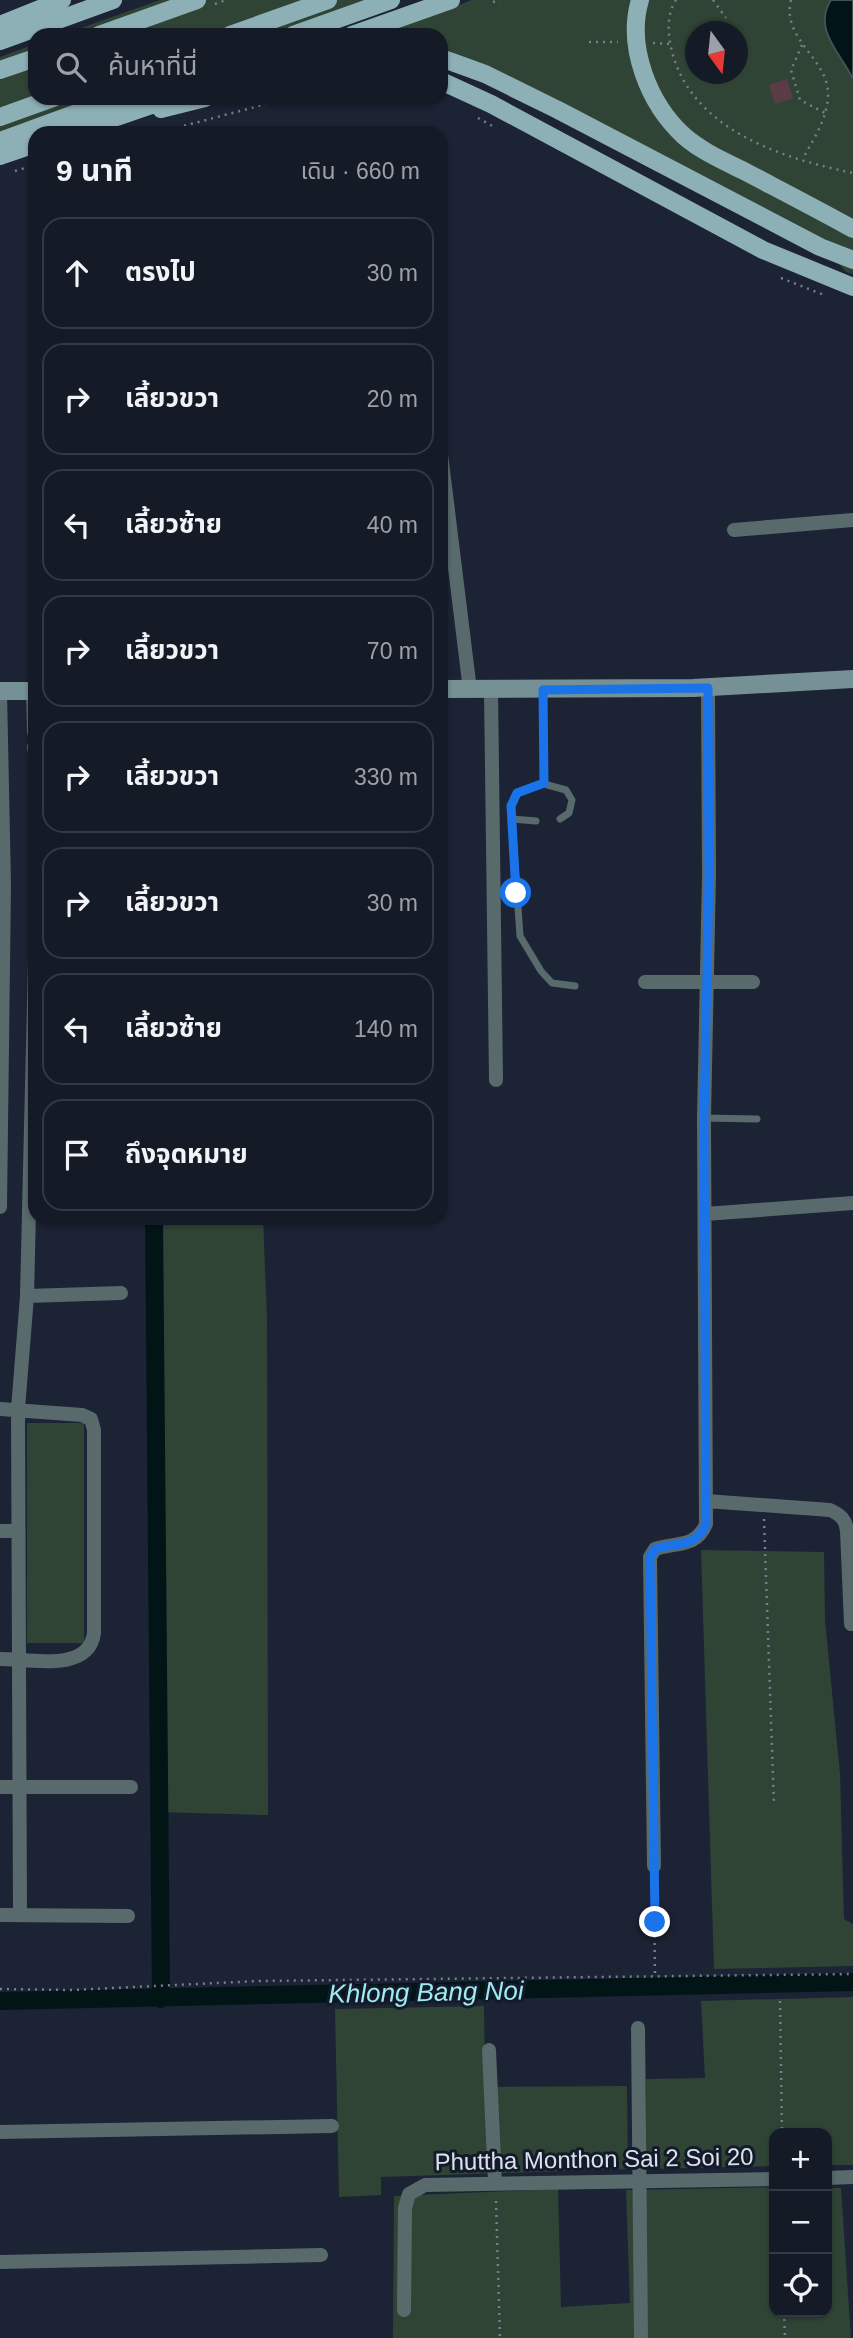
<!DOCTYPE html>
<html lang="th">
<head>
<meta charset="utf-8">
<style>
  :root { --surface:#151a27; --page:#1e232f; --text:#f1f3f6; --muted:#9da1a7; --line:#343844 }
  body { margin:0; font-family:Arial,"Noto Sans Thai",sans-serif; background:var(--page); color:var(--text) }
  .controls { position:absolute; right:21px; bottom:21px; display:grid; overflow:hidden; border-radius:14px; box-shadow:0 2px 5px #0004 }
  .controls button { width:63px; height:63px; display:grid; place-items:center; padding:0; border:0; border-bottom:2px solid var(--line); background:var(--surface); color:var(--text); font:35px sans-serif }
  .compass { position:absolute; left:685px; top:21px; width:63px; height:63px; border-radius:50%; background:var(--surface); box-shadow:0 2px 5px #0004; rotate:165deg }
  .stop { position:absolute; width:21px; height:21px; margin:-16px; border:5px solid #1a73e8; border-radius:50%; background:#fff }
  .stop.end { background:#1a73e8; border-color:#fff; box-shadow:0 2px 7px #0008 }
  .list { margin:0; padding:0; list-style:none }
  h2 { display:flex; justify-content:space-between; align-items:center; height:91px; margin:0; padding:0 28px; font-size:30px }
  h2 small { font-size:23px; font-weight:400; color:var(--muted) }
  .list li { display:grid; grid-template-columns:46px 1fr auto; gap:21px; align-items:center; box-sizing:border-box; height:112px; margin:0 14px 14px; padding:0 14px; border:2px solid var(--line); border-radius:21px }
  .list b { display:block; font-size:26px; white-space:nowrap }
  .list em { font-size:23px; font-style:normal; color:var(--muted) }
  .icon { flex:none; width:38px; height:38px; fill:none; stroke:currentColor; stroke-width:2; stroke-linecap:round; stroke-linejoin:round }
  .map { position:relative; flex:none; width:853px; height:2338px; overflow:hidden }
  .search { position:absolute; background:var(--surface); box-shadow:0 2px 5px #0004; left:28px; top:28px; width:420px; height:77px; display:flex; align-items:center; gap:18px; box-sizing:border-box; padding:0 24px; border-radius:21px; color:var(--muted); font-size:26px }
  .panel { position:absolute; background:var(--surface); box-shadow:0 2px 5px #0004; left:28px; top:126px; width:420px; height:1099px; border-radius:21px }
  .map>svg:first-child { display:block }
  .green { fill:#304436; fill-rule:evenodd }
  .water { fill:#011517; stroke:#425257; stroke-width:2 }
  .lines { fill:none; stroke-linecap:round; stroke-linejoin:round }
  .canal { stroke:#011517; stroke-width:18 }
  .building { fill:#5b3c46 }
  .path { stroke:#787e8d; stroke-width:2.5; stroke-dasharray:2 5; stroke-linecap:butt }
  .lane { stroke:#596a6d; stroke-width:7 }
  .street { stroke:#596a6d; stroke-width:14 }
  .secondary { stroke:#769196; stroke-width:18 }
  .primary { stroke:#8db0b6; stroke-width:18 }
  .primary-bridge { stroke:#8db0b6; stroke-width:18 }
  .route { stroke:#1a73e8; stroke-width:9 }
  .labels { text-anchor:middle; dominant-baseline:central; stroke-width:6; stroke-linejoin:round; paint-order:stroke }
  .street-label { font-size:24px; fill:#dbe0ec; stroke:#131a2a }
  .water-label { font-size:26px; font-style:italic; fill:#9eebf1; stroke:#131a2a }
</style>
</head>
<body>
<div class="map">
<svg width="853" height="2338" viewBox="0 0 853 2338">
  <rect width="100%" height="100%" fill="#1c2334"/>
  <path class="green" d="M 160,0 L 381,0 L 280,35 L 61,35 Z
    M 472,0 L 853,0 L 853,274 L 846,272 L 813,235 L 608,127 L 441,47 L 441,35 L 377,35 ZM 696,32 L 738,32 L 738,74 L 696,74 Z
    M 35,44 L 35,98 L 100,98 L 0,133 L 0,57 Z
    M 150,1218 L 263,1218 L 267,1319 L 268,1815 L 156,1812 Z
    M 27,1423 L 84,1423 L 84,1643 L 27,1643 Z
    M 701,1550 L 824,1552 L 825,1620 L 840,1774 L 844,1919 L 853,1924 L 853,1966 L 714,1969 Z
    M 853,1997 L 853,2165 L 827,2165 L 827,2133 L 774,2133 L 774,2166 L 646,2169 L 646,2079 L 705,2078 L 701,2001 Z
    M 484,2006 L 485,2087 L 627,2086 L 628,2169 L 381,2177 L 381,2195 L 339,2197 L 335,2009 Z
    M 774,2187 L 774,2312 L 827,2312 L 827,2188 L 841,2188 L 851,2338 L 393,2338 L 394,2196 L 558,2189 L 561,2307 L 630,2303 L 626,2190 Z"/>
  <path class="water" d="M 831,0 L 853,0 L 853,79 C 841,54 812,29 831,0 Z"/>
  <g class="lines">
    <path class="canal" d="M 154,1218 L 161,1999
      M 0,2001 L 853,1982"/>
  </g>
  <path class="building" d="M 787,79 L 793,98 L 775,104 L 769,85 Z"/>
  <g class="lines">
    <path class="path" d="M 676,0 C 666,15 668,35 672,52 C 693,130 781,158 853,173
      M 713,0 L 726,18
      M 791,0 C 781,41 831,59 828,98 C 826,120 814,139 803,158
      M 493,2 L 500,0
      M 215,4 L 226,0
      M 589,42 L 618,42
      M 653,43 L 670,44
      M 802,45 L 791,70 L 800,100 L 825,113
      M 478,118 L 496,128
      M 157,133 L 289,98
      M 15,171 L 35,165
      M 781,278 L 824,295
      M 764,1519 L 774,1806
      M 654,1880 L 655,1977
      M 0,1989 L 72,1990 L 258,1981 L 853,1974
      M 780,2001 L 782,2133
      M 496,2201 L 500,2338
      M 784,2312 L 785,2338"/>
    <path class="lane" d="M 543,691 L 544,784
      M 512,819 L 536,821
      M 560,819 L 569,813 L 572,800 L 566,790 L 544,784 L 517,793 L 511,806 L 520,936 L 541,971 L 552,983 L 575,986
      M 704,1118 L 757,1119"/>
    <path class="street" d="M 441,454 L 470,690
      M 734,530 L 853,520
      M 491,690 L 496,1080
      M 33,691 L 34,732
      M 34,747 L 35,753
      M 645,982 L 753,982
      M 0,1207 L 4,885 L 0,691
      M 705,1214 L 853,1203
      M 27,1296 L 121,1293
      M 0,1409 L 82,1415 L 91,1419 L 94,1430 L 94,1633 C 89,1673 30,1659 0,1659
      M 706,1501 L 830,1510 C 841,1515 846,1520 847,1531 L 851,1624
      M 0,1531 L 17,1531
      M 0,1787 L 131,1787
      M 654,1866 L 650,1557 L 655,1549 C 676,1542 696,1548 706,1524 L 704,1118 L 709,875 L 708,688
      M 0,1915 L 128,1916
      M 20,1915 L 18,1409 L 27,1296 L 35,960
      M 638,2028 L 641,2338
      M 489,2050 L 495,2183
      M 0,2132 L 332,2126
      M 827,2178 L 853,2177
      M 0,2262 L 321,2255
      M 404,2310 L 405,2208 L 409,2194 L 425,2185 L 774,2179"/>
    <path class="secondary" d="M 441,689 L 693,688 L 853,679
      M 0,691 L 35,691"/>
    <path class="primary" d="M 0,25 L 62,0
      M 99,35 L 197,0
      M 230,35 L 328,0
      M 293,35 L 391,0
      M 352,35 L 451,0
      M 0,41 L 113,0
      M 441,58 L 485,74 L 558,110 L 820,247 L 853,260
      M 0,70 L 35,58
      M 441,81 L 491,104 L 763,250 L 853,287
      M 161,109 L 205,98
      M 0,117 L 53,98
      M 70,133 L 172,98
      M 0,141 L 118,98
      M 0,156 L 35,144"/>
    <path class="primary-bridge" d="M 640,0 C 626,47 649,104 684,136 C 701,151 724,161 744,171 C 780,190 817,209 853,229"/>
  </g>
  <g class="lines">
    <path class="route" d="M 516,893 L 511,806 L 517,793 L 544,783 L 543,690 L 708,688 L 709,875 L 704,1118 L 706,1524 C 696,1548 676,1542 655,1549 L 650,1557 L 655,1922"/>
  </g>
  <g class="labels">
    <g class="street-label">
      <text transform="translate(594 2159) rotate(-1)">Phuttha Monthon Sai 2 Soi 20</text>
    </g>
    <g class="water-label">
      <text transform="translate(426 1992) rotate(-1)">Khlong Bang Noi</text>
    </g>
  </g>
</svg>
<div class="controls">
<button>+</button>
<button>−</button>
<button><svg class="icon" aria-label="locate" viewBox="0 0 24 24"><circle cx="12" cy="12" r="6"/><path d="M12 2v4M12 18v4M2 12h4M18 12h4"/></svg></button>
</div>
<svg class="compass" viewBox="-18 -18 36 36"><path d="M0-13l5 13h-10z" fill="#e53935"/><path d="M0 13l5-13h-10z" fill="#9da1a7"/></svg>
<div class="stop" style="left:516px;top:893px"></div>
<div class="stop end" style="left:655px;top:1922px"></div>
<div class="search"><svg class="icon" aria-label="search" viewBox="0 0 24 24"><circle cx="10" cy="10" r="6"/><path d="M15 15l6 6"/></svg>ค้นหาที่นี่</div>
<section class="panel">
<h2>9 นาที<small>เดิน · 660 m</small></h2>
<ul class="list">
<li><svg class="icon" aria-label="ahead" viewBox="0 0 24 24"><path d="M12 20V5M6 11l6-6 6 6"/></svg><div><b>ตรงไป</b></div><em>30 m</em></li>
<li><svg class="icon" aria-label="right" viewBox="0 0 24 24"><path d="M7 20v-9h11M14 6l5 5-5 5"/></svg><div><b>เลี้ยวขวา</b></div><em>20 m</em></li>
<li><svg class="icon" aria-label="left" viewBox="0 0 24 24"><path d="M17 20v-9H6M10 6l-5 5 5 5"/></svg><div><b>เลี้ยวซ้าย</b></div><em>40 m</em></li>
<li><svg class="icon" aria-label="right" viewBox="0 0 24 24"><path d="M7 20v-9h11M14 6l5 5-5 5"/></svg><div><b>เลี้ยวขวา</b></div><em>70 m</em></li>
<li><svg class="icon" aria-label="right" viewBox="0 0 24 24"><path d="M7 20v-9h11M14 6l5 5-5 5"/></svg><div><b>เลี้ยวขวา</b></div><em>330 m</em></li>
<li><svg class="icon" aria-label="right" viewBox="0 0 24 24"><path d="M7 20v-9h11M14 6l5 5-5 5"/></svg><div><b>เลี้ยวขวา</b></div><em>30 m</em></li>
<li><svg class="icon" aria-label="left" viewBox="0 0 24 24"><path d="M17 20v-9H6M10 6l-5 5 5 5"/></svg><div><b>เลี้ยวซ้าย</b></div><em>140 m</em></li>
<li><svg class="icon" aria-label="arrive" viewBox="0 0 24 24"><path d="M6 21V4h12l-3 4 3 4H6"/></svg><div><b>ถึงจุดหมาย</b></div></li>
</ul>
</section>
</div>
</body>
</html>
